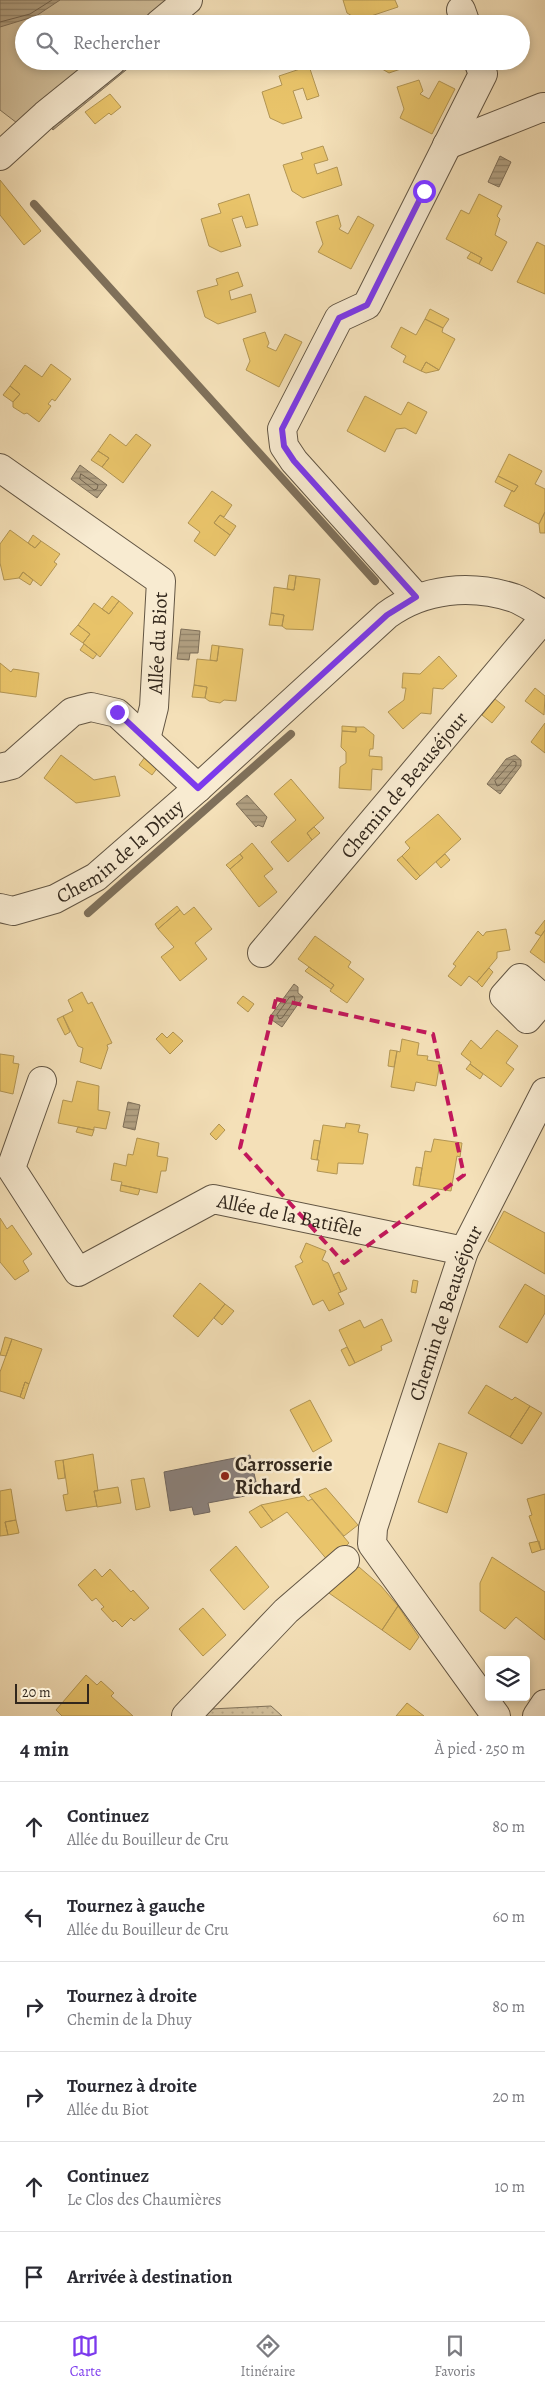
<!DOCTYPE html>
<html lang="fr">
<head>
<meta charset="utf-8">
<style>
  :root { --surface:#fff; --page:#f7f7f7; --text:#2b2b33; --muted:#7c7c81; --line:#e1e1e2; --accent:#7c3aed }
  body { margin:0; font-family:Alegreya,serif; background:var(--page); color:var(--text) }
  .controls { position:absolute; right:15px; bottom:15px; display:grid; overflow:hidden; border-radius:5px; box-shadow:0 2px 8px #0003 }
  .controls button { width:45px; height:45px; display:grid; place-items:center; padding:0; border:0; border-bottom:1px solid var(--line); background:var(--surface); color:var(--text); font:25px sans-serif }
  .scale { position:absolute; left:15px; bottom:12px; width:74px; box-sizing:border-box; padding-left:5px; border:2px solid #32271c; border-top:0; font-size:14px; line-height:18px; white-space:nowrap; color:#32271c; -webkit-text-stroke:4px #f8ebd1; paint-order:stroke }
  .stop { position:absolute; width:15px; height:15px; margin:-11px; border:4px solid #7c3aed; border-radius:50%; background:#fff }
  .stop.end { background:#7c3aed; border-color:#fff; box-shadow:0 1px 5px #0008 }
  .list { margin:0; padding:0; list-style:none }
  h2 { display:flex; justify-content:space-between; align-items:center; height:65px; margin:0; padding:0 20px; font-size:21px }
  h2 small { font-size:16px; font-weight:400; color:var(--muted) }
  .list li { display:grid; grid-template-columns:32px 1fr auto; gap:15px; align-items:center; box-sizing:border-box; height:90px; padding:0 20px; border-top:1px solid var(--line) }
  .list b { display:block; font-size:19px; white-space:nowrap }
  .list p { margin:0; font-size:16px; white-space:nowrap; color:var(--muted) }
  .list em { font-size:16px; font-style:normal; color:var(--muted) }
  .icon { flex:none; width:28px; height:28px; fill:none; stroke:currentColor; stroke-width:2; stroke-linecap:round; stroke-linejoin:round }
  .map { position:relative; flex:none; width:545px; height:1716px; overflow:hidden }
  .search { position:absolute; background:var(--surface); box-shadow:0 2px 8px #0003; left:15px; right:15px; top:15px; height:55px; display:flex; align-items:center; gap:12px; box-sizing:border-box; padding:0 18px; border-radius:28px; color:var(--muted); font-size:19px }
  .sheet { height:605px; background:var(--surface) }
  nav { display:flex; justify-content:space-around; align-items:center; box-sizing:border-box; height:70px; border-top:1px solid var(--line); background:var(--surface); font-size:14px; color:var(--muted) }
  nav a { display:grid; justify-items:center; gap:2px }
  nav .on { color:var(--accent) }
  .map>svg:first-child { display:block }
  .grass { fill:url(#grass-dots); stroke:#82745c }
  .park { fill:#d3c19d; stroke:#82745c }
  .water { fill:url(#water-rules); stroke:#7f705a }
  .homes { fill:#e9c46a; stroke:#b29553 }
  .industry { fill:#8a817c; stroke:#70665f }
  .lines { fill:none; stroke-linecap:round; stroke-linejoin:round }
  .shore { stroke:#726450; stroke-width:1 }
  .stream { stroke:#7f705a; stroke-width:8 }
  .minor-casing { stroke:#625543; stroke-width:30 }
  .minor { stroke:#f8ebd1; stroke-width:28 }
  .route { stroke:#7c3aed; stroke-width:6 }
  .marked { fill:none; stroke:#c2185b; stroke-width:4; stroke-dasharray:10 6; stroke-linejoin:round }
  .poi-dot { fill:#8f2418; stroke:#f8ebd1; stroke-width:2 }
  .labels { text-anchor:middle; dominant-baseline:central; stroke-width:5; stroke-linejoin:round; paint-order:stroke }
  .street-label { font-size:20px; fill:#32271c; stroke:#f8ebd1 }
  .poi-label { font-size:20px; font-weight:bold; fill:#32271c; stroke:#f8ebd1; text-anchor:start }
</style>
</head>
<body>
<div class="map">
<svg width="545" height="1716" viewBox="0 0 545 1716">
  <defs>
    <pattern id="grass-dots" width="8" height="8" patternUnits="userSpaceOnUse" patternTransform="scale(1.25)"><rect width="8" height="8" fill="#d3c19d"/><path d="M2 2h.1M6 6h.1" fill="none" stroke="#b6a687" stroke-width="1.8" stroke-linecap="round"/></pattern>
    <pattern id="water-rules" width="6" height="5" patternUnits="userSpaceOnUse" patternTransform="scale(1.25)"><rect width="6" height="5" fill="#b2a183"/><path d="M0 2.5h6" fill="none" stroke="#91836a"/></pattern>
  </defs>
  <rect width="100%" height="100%" fill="#f4e0b8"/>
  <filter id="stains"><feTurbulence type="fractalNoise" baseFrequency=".004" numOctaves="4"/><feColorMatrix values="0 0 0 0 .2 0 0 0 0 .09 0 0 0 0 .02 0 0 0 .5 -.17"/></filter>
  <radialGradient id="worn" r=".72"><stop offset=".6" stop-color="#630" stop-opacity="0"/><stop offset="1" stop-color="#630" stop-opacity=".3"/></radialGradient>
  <path class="grass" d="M 271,1706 L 282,1716 L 204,1716 L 211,1709 Z"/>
  <path class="park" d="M 0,0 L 172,0 L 142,24 L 24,24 L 24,61 L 95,61 L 17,123 L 0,110 Z"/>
  <path class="water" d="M 0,0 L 60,0 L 36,16 L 0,27 Z
    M 130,61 L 137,61 L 53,130 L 49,126 Z
    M 500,156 L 511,162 L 499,187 L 488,182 Z
    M 80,465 L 107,485 L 97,498 L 71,479 Z
    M 181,629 L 200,631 L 198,653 L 190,653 L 189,660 L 177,659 Z
    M 515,755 L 521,760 L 521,766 L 500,794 L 487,784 L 506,759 Z
    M 247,795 L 267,817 L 263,827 L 258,825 L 256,827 L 236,804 Z
    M 294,984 L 298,987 L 298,993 L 303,997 L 282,1027 L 269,1018 Z
    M 128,1102 L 140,1105 L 135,1130 L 123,1127 Z"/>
  <path class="homes" d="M 343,0 L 395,0 L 398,7 L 359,20 L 347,13 Z
    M 375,61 L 424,61 L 389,73 L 377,66 Z
    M 309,66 L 319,96 L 307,100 L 303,88 L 293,91 L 302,118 L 283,124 L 270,118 L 262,92 L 282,85 L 279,76 Z
    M 419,80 L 423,91 L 420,94 L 429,99 L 439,81 L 455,89 L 432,134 L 400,118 L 404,109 L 397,87 Z
    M 110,94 L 121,107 L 111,115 L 109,113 L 95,124 L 85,112 Z
    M 323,146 L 328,160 L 314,164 L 317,174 L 337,167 L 342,185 L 303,198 L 292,191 L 283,165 L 303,159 L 301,153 Z
    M 0,180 L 41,231 L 24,245 L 0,215 Z
    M 249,194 L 258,225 L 246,228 L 242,216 L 232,219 L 241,246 L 221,252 L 209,246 L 201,219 L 221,213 L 218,204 Z
    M 479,194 L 502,206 L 497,216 L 500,219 L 495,235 L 507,242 L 492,271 L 479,264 L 482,258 L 446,239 L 461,210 L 469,214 Z
    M 338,215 L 341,226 L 339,229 L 348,234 L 358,216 L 374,225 L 351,269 L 318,252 L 323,244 L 316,222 Z
    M 537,242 L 545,246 L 545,294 L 517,282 Z
    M 471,252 L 482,258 L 479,264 L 467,258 Z
    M 238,272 L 243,286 L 229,291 L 231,300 L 251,294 L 256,312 L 218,324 L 205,317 L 197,291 L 218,285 L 216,279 Z
    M 430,309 L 449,319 L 443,328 L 425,319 Z
    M 425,319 L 443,328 L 442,332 L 455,339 L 439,370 L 426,362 L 421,371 L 403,362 L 406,356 L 391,347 L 401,327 L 416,335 Z
    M 265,332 L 269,343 L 267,347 L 276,351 L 285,334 L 302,342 L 279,387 L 246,370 L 250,361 L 243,339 Z
    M 426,362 L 439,370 L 426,373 L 421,371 Z
    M 51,364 L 71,379 L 55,401 L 52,399 L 48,404 L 51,406 L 39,422 L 27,413 L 24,414 L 13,407 L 13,402 L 20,394 L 10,386 L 25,365 L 42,377 Z
    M 10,386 L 20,394 L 13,402 L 3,395 Z
    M 365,396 L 401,415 L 408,402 L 427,412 L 416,434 L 405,428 L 396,429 L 385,452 L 347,431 Z
    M 110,434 L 126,446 L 136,434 L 151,445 L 123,483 L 102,467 L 109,458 L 98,451 Z
    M 98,451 L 109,458 L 102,467 L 91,460 Z
    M 509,454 L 542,471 L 535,484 L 545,489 L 545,512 L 539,524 L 504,506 L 512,490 L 514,492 L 518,486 L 498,476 Z
    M 498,476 L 518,486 L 514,492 L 495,482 Z
    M 212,491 L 232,505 L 224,517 L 220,515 L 214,523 L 230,535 L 215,556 L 194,541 L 200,532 L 188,523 Z
    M 545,512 L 545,533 L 540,533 L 539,524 Z
    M 220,515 L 236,526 L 230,535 L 214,523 Z
    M 10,530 L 35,548 L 41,541 L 60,554 L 54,562 L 57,564 L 41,586 L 23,572 L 19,578 L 4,580 L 0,563 L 0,544 Z
    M 33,535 L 41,541 L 35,548 L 28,543 Z
    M 23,572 L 33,580 L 30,585 L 19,578 Z
    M 289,575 L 296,576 L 294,590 L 287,589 Z
    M 296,576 L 320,579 L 313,630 L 286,629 L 282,626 L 284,615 L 271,613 L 274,587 L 294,590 Z
    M 112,596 L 119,601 L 109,614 L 102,609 Z
    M 119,601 L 133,613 L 100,657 L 83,643 L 90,634 L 78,625 L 94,603 L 109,614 Z
    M 271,613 L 284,615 L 282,626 L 269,625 Z
    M 78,625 L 90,634 L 83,643 L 70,634 Z
    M 84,644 L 97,654 L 93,659 L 80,650 Z
    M 212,645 L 219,646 L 217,661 L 210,660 Z
    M 219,646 L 243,649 L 236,701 L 224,700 L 220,703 L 209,701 L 205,698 L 207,687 L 194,685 L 197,659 L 217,661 Z
    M 439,656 L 457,676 L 443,689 L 433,688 L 431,714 L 421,713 L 403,729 L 388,712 L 404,700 L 406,688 L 402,688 L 403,673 L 420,674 Z
    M 0,663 L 11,672 L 13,669 L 39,673 L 36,697 L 0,692 Z
    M 194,685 L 207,687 L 205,698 L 192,697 Z
    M 535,688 L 545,696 L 544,715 L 525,701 Z
    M 495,699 L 505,707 L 492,723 L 482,715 Z
    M 545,723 L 545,753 L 531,742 Z
    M 342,726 L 356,727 L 356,732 L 342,731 Z
    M 356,727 L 364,727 L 374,735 L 373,749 L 370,749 L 369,756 L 382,757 L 382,770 L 372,769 L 371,790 L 339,788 L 340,767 L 346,763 L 346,752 L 341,747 L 342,731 L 356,732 Z
    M 61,755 L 94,780 L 115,776 L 120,796 L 76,803 L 44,778 Z
    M 145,757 L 158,767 L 152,775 L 139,765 Z
    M 291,779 L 324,818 L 307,833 L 312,840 L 288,862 L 271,842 L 296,820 L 274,794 Z
    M 438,814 L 461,839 L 420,876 L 402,856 L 410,848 L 405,842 Z
    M 314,827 L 320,833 L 312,840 L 307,833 Z
    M 252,843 L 273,869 L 264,876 L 277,892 L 259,907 L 230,869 L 243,858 L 240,854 Z
    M 240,854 L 243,858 L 230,869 L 226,865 Z
    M 445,854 L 450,860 L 441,868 L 436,862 Z
    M 402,856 L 420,876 L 416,880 L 397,860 Z
    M 177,906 L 180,910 L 158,929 L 155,924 Z
    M 194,907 L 212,929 L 195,943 L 207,959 L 180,981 L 161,957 L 174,947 L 158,929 L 180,910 L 184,915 Z
    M 545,920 L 545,930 L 541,936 L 535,933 Z
    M 506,929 L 510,950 L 497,952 L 497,958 L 477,982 L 469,976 L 461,986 L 448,976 L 456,966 L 453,964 L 478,931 L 483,936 L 486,932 Z
    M 545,930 L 545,963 L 530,952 Z
    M 315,936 L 351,962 L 348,967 L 364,979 L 347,1003 L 330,991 L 334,985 L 298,959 Z
    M 309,967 L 334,985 L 331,989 L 305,971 Z
    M 489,968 L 493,972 L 482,987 L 477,982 Z
    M 82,992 L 88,1004 L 92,1002 L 112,1043 L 107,1045 L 108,1048 L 101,1069 L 80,1062 L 83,1048 L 78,1046 L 63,1016 L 73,1011 L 68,1000 Z
    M 243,996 L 254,1004 L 248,1012 L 237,1003 Z
    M 63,1016 L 70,1032 L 65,1035 L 57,1019 Z
    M 497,1030 L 518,1046 L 506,1063 L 514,1069 L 501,1087 L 470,1064 L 471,1062 L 461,1054 L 471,1040 L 481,1049 Z
    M 173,1032 L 183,1041 L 170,1054 L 156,1039 L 162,1033 L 167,1038 Z
    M 402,1039 L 419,1043 L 417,1055 L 428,1056 L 427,1060 L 440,1062 L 436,1086 L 416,1082 L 414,1091 L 391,1087 L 397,1051 L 400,1052 Z
    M 390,1050 L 397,1051 L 394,1067 L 388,1066 Z
    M 0,1054 L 14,1056 L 13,1063 L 19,1064 L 13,1094 L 0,1091 Z
    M 470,1064 L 483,1074 L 480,1079 L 466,1069 Z
    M 77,1081 L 99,1086 L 98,1110 L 110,1112 L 106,1129 L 94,1127 L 94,1130 L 58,1123 L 63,1100 L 72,1102 Z
    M 346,1123 L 360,1125 L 358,1132 L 368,1134 L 363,1164 L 338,1163 L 337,1174 L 317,1171 L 319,1160 L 317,1160 L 323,1125 L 345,1128 Z
    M 219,1124 L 225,1130 L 216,1140 L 210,1134 Z
    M 78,1127 L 94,1130 L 92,1136 L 76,1132 Z
    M 137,1138 L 159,1143 L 157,1156 L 168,1158 L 166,1171 L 161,1171 L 157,1193 L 121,1185 L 122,1182 L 111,1180 L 114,1163 L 126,1166 L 128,1154 L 133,1155 Z
    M 434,1139 L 462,1143 L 460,1157 L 457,1156 L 451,1191 L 419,1186 L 425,1151 L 431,1152 Z
    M 314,1140 L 320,1141 L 317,1160 L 311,1159 Z
    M 416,1167 L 422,1168 L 419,1186 L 413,1185 Z
    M 121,1185 L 140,1189 L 138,1195 L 120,1191 Z
    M 504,1211 L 545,1233 L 545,1274 L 488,1241 Z
    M 0,1218 L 7,1229 L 12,1225 L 32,1254 L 23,1261 L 29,1271 L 15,1280 L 0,1262 Z
    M 306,1243 L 326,1251 L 322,1260 L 328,1263 L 341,1292 L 338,1293 L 344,1304 L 329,1311 L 323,1300 L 313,1305 L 295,1266 L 303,1262 L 300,1257 Z
    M 339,1272 L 347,1289 L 341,1292 L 333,1275 Z
    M 413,1280 L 418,1281 L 416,1293 L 411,1292 Z
    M 200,1283 L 225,1304 L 198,1337 L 173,1316 Z
    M 525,1284 L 545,1296 L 545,1313 L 527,1343 L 499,1327 Z
    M 225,1304 L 234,1311 L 222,1325 L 214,1318 Z
    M 382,1319 L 392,1341 L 381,1346 L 382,1350 L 355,1363 L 339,1330 L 360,1320 L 364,1328 Z
    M 5,1337 L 12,1339 L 6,1356 L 0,1355 Z
    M 12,1339 L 42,1349 L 29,1384 L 25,1382 L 20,1397 L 0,1391 L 0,1372 Z
    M 347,1347 L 355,1363 L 349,1366 L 341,1350 Z
    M 25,1382 L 29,1384 L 24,1399 L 20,1397 Z
    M 486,1385 L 512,1400 L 515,1397 L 530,1406 L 510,1437 L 468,1413 Z
    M 310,1400 L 332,1441 L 313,1452 L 290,1410 Z
    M 530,1406 L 542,1413 L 522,1444 L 510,1437 Z
    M 439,1443 L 467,1453 L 447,1513 L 418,1502 Z
    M 93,1454 L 98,1491 L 94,1491 L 97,1506 L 66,1511 L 63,1495 L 68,1494 L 63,1460 Z
    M 63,1460 L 65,1478 L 58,1479 L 55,1461 Z
    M 144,1478 L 150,1507 L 136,1510 L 131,1480 Z
    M 118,1487 L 121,1503 L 97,1507 L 94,1491 Z
    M 326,1488 L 358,1525 L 344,1536 L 309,1495 Z
    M 11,1489 L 16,1520 L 5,1522 L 8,1535 L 0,1536 L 0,1491 Z
    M 545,1494 L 545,1549 L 541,1550 L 529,1516 L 532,1515 L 527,1499 Z
    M 304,1496 L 308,1501 L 312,1499 L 349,1543 L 329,1562 L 287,1512 L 273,1521 L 261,1505 Z
    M 261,1505 L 273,1521 L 261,1528 L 249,1512 Z
    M 16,1520 L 19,1533 L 8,1535 L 5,1522 Z
    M 539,1541 L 541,1550 L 532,1553 L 529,1543 Z
    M 236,1546 L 269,1587 L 244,1610 L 210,1570 Z
    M 492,1557 L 545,1592 L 545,1640 L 516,1617 L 505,1629 L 480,1611 L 480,1583 Z
    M 359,1567 L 381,1586 L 398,1606 L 382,1630 L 326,1591 L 345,1572 Z
    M 95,1569 L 102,1577 L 110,1569 L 131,1592 L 133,1590 L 149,1608 L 134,1621 L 131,1618 L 122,1627 L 115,1620 L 113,1622 L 101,1609 L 104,1607 L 96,1598 L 92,1601 L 78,1585 Z
    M 398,1606 L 419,1637 L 410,1650 L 382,1630 Z
    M 203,1608 L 226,1635 L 203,1656 L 179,1629 Z
    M 86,1675 L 97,1685 L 101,1681 L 114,1693 L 111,1696 L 133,1716 L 62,1716 L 56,1710 Z
    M 407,1703 L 424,1716 L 396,1716 Z"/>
  <path class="industry" d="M 250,1455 L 256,1482 L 243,1485 L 245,1496 L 208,1503 L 210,1512 L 194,1515 L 192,1507 L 170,1511 L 164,1472 Z"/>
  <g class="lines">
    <path class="shore" d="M 0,22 L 30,14 L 52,0
      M 81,474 L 98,485 L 97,489 L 94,490 L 80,479 Z
      M 513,761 L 516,762 L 516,766 L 500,785 L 497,786 L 495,781 Z
      M 290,997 L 294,996 L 295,1000 L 282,1018 L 279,1019 L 277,1015 Z"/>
    <path class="stream" d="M 34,204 L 375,581
      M 88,913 L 291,734"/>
    <defs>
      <g id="minor">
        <path d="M 461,10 L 466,24"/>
        <path d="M 159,24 L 188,0"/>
        <path d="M 447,145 L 543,107 L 545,108"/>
        <path d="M 0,156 L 45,115 L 112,61"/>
        <path d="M 0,468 L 161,581 L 154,707 L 146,739"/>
        <path d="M 416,597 L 294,461 L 284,446 L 282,429 L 339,318 L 367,305 L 483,74 L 478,61"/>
        <path d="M 0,768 L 12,765 L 72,712 L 91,707 L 117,713 L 198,788"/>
        <path id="s1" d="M 0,908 L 13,911 L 55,899 L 96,877 L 198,788 L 387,615 C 424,588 471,584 514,598 C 525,602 535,610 545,615"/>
        <path id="s2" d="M 262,953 L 545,617"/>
        <path d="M 544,999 L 527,1019 L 504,996 L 520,978 L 545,1000"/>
        <path id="s3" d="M 42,1081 L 11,1168 L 78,1272 L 213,1199 L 464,1251"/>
        <path d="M 186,1716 L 286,1611 L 345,1560"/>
        <path id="s4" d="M 496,1716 L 372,1544 L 373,1528 L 391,1472 L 464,1251 L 545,1092"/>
        <path d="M 537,1716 L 545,1704"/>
      </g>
    </defs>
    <use href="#minor" class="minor-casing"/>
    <use href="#minor" class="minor"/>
  </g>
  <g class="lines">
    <path class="route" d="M 117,712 L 198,788 L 387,615 L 416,597 L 294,461 L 284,446 L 282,429 L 339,318 L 367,305 L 424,191"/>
  </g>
  <path class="marked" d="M 276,999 L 433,1034 L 464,1175 L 344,1263 L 240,1148 Z"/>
  <circle class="poi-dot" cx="225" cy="1476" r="5"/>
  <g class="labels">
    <g class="street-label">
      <text transform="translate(158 643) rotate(-87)">Allée du Biot</text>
      <text stroke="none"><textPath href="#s2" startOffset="220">Chemin de Beauséjour</textPath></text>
      <text stroke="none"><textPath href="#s1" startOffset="138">Chemin de la Dhuy</textPath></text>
      <text stroke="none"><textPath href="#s3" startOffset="448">Allée de la Batifèle</textPath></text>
      <text stroke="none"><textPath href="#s4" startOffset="455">Chemin de Beauséjour</textPath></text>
    </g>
    <g class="poi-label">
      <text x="235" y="1464">Carrosserie<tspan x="235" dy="23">Richard</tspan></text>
    </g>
  </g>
  <rect width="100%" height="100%" filter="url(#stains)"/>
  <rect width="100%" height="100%" fill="url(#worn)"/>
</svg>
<div class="controls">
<button><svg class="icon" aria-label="layers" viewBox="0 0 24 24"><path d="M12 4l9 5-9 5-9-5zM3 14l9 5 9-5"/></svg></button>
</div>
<div class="scale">20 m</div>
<div class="stop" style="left:424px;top:191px"></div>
<div class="stop end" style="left:117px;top:712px"></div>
<div class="search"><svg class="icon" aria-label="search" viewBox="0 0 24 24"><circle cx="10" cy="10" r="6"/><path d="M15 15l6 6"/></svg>Rechercher</div>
</div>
<section class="sheet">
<h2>4 min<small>À pied · 250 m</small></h2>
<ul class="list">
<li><svg class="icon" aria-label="ahead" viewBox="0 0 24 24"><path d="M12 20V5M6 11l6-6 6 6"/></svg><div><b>Continuez</b><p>Allée du Bouilleur de Cru</p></div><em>80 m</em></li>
<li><svg class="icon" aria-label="left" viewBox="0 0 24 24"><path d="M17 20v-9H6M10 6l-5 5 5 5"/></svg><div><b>Tournez à gauche</b><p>Allée du Bouilleur de Cru</p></div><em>60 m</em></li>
<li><svg class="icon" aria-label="right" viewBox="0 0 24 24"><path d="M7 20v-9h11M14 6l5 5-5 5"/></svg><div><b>Tournez à droite</b><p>Chemin de la Dhuy</p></div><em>80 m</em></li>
<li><svg class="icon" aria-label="right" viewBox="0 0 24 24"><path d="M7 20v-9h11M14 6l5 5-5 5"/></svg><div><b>Tournez à droite</b><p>Allée du Biot</p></div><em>20 m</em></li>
<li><svg class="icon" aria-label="ahead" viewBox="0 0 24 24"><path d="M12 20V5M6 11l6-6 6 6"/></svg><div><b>Continuez</b><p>Le Clos des Chaumières</p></div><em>10 m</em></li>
<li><svg class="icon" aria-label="arrive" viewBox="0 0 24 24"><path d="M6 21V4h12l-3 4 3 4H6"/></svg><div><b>Arrivée à destination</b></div></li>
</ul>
</section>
<nav>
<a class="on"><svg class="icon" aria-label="map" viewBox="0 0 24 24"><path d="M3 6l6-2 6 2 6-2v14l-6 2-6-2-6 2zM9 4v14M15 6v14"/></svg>Carte</a>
<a><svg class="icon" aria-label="directions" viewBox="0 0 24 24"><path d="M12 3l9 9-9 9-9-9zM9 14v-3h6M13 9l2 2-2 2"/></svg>Itinéraire</a>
<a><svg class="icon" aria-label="saved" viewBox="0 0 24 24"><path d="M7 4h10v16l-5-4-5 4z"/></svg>Favoris</a>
</nav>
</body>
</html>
